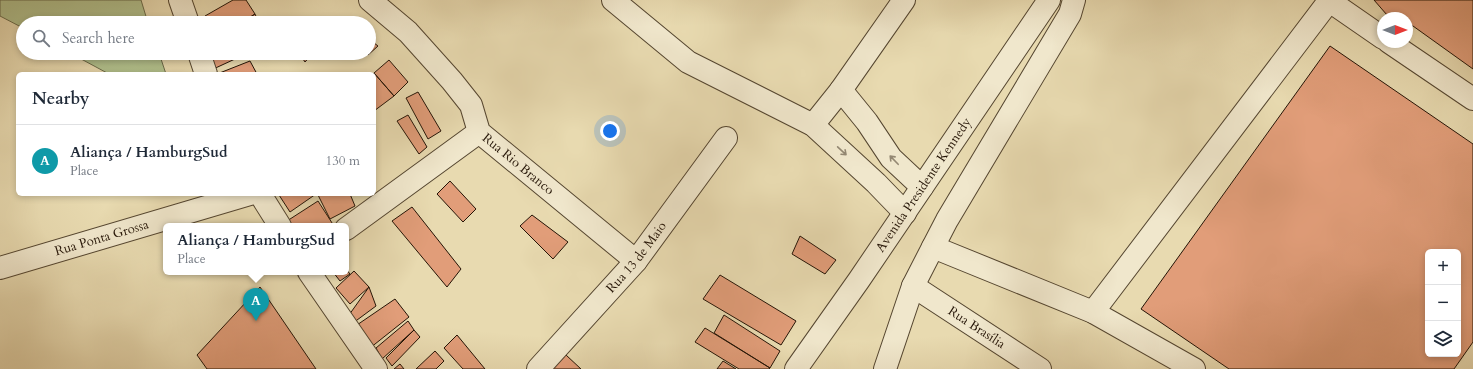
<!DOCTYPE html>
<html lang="en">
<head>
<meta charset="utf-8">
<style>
  :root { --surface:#fff; --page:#f6f6f7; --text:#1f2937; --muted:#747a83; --line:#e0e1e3; --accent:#2563eb }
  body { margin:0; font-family:Cardo,serif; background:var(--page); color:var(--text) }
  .controls { position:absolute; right:12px; bottom:12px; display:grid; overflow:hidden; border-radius:6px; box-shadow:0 2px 6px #0003 }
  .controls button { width:36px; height:36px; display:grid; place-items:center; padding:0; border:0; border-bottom:1px solid var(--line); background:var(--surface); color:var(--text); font:20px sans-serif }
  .compass { position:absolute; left:1377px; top:12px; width:36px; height:36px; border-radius:50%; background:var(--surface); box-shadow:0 2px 6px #0003; rotate:90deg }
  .you { position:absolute; left:610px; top:131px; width:14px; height:14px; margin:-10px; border:3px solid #fff; border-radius:50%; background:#1a73e8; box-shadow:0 0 0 6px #1a73e833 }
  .badge { display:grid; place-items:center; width:26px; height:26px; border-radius:50%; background:var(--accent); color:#fff; font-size:13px; font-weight:700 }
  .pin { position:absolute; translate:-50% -33px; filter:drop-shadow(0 1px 2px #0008) }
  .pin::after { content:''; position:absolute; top:21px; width:14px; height:12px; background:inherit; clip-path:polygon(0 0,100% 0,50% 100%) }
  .popup { position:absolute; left:163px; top:223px; width:186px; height:52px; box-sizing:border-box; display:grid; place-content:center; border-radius:6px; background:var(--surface); filter:drop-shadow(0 1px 3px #0005); font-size:13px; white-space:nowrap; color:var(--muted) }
  .popup b { font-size:15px; color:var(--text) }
  .popup::after { content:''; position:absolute; left:50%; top:100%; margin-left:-8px; border:8px solid transparent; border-top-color:var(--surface) }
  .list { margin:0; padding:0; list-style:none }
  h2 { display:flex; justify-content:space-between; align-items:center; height:52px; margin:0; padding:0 16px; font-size:17px }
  h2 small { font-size:13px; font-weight:400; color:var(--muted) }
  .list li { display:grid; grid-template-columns:26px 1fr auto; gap:12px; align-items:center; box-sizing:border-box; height:72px; padding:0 16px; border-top:1px solid var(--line) }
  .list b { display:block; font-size:15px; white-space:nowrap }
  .list p { margin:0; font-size:13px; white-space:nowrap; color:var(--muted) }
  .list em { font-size:13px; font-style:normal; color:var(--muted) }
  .icon { flex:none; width:22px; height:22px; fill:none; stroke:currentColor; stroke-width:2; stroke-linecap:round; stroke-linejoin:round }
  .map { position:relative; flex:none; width:1473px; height:369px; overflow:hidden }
  .search { position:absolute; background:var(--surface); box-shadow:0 2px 6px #0003; left:16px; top:16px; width:360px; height:44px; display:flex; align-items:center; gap:10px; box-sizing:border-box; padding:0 14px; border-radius:22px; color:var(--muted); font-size:15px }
  .panel { position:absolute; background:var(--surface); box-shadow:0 2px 6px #0003; left:16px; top:72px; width:360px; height:124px; border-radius:6px }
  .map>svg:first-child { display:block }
  .green { fill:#b1c18e; stroke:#6a6a4a }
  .building { fill:#e19d79; stroke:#241406; fill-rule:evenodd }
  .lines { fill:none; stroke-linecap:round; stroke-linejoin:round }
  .minor-casing { stroke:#554630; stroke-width:24 }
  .minor { stroke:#f0e7cc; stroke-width:22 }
  .oneway { stroke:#948873 }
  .labels { text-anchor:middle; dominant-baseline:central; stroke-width:3; stroke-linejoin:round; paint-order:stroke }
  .street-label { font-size:13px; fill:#241406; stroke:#f0e7cc }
</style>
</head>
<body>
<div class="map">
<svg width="1473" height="369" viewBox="0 0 1473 369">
  <rect width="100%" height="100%" fill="#e8dab0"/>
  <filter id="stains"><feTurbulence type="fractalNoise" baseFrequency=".005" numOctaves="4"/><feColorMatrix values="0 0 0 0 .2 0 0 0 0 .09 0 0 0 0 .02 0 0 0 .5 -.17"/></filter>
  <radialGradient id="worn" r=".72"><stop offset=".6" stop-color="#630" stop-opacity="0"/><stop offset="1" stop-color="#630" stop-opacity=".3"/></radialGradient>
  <path class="green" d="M 0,0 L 141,0 L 148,23 L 23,23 L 23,28 L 0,16 Z
    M 70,53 L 159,53 L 166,74 L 109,74 Z"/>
  <path class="building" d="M 233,0 L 246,0 L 255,14 L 241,23 L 209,23 L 205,16 Z
    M 1374,0 L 1473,0 L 1473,69 L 1413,26 L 1407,24 L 1407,18 L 1393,18 L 1387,15 Z
    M 255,14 L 259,23 L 241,23 Z
    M 369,39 L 378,46 L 368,55 L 366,53 L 369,53 Z
    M 1330,46 L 1473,144 L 1473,342 L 1454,369 L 1229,369 L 1141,309 ZM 1428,252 L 1458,252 L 1458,354 L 1428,354 Z
    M 215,53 L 248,53 L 209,71 L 204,60 Z
    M 299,53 L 313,53 L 305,62 Z
    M 389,60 L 408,82 L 394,96 L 374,73 Z
    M 250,61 L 257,74 L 217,74 Z
    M 374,73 L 394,96 L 374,111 L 374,74 L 373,74 Z
    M 418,92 L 441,131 L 428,139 L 406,98 Z
    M 408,115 L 427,147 L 419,154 L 397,121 Z
    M 450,181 L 476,209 L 463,222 L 437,194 Z
    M 281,194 L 316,194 L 290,212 L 279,195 Z
    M 321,194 L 350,194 L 355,206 L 330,219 L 318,195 Z
    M 318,201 L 334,226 L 290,226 L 287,221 Z
    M 412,207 L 461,269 L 447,287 L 392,221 Z
    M 532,215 L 568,242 L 553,259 L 520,226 Z
    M 800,236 L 836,260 L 825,274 L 792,254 Z
    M 346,269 L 350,274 L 340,281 L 333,272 L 346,272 Z
    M 354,271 L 369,287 L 350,304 L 336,288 Z
    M 720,275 L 796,321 L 781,345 L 703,299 Z
    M 260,287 L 316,369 L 207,369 L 197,355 Z
    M 369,287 L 376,306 L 353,323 L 349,315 Z
    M 395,299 L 409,317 L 370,348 L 354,327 Z
    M 724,315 L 780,351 L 770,368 L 714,333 Z
    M 408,321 L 414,330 L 382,359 L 376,348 Z
    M 705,328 L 770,368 L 769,369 L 739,369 L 695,342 Z
    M 414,330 L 420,337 L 392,366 L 386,358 Z
    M 457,335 L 485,369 L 463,369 L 444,348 Z
    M 435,351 L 444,361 L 436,369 L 416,369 Z
    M 566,355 L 581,369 L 552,369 Z
    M 723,361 L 736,369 L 717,369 Z
    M 400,364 L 404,369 L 394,369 Z"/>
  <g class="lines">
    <defs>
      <g id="minor">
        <path d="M 180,0 L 188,23"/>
        <path id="s1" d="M 370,0 L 408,32 L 452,81 L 471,105 L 479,132 L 636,261"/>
        <path d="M 613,0 L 688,62 L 813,125 L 876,183 L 905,213"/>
        <path d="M 1328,0 L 1383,38"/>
        <path d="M 1389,42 L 1473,99"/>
        <path d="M 199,53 L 206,74"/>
        <path d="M 841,90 L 867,122 L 891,158 L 922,187"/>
        <path d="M 813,125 L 841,90 L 904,0"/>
        <path d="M 260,194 L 280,226"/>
        <path d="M 346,229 L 479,132"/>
        <path d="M 933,247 L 1093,312 L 1194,369"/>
        <path id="s2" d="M 0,268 L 250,194"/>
        <path d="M 309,272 L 376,369"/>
        <path id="s3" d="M 913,286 L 1040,369"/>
        <path d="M 1093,312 L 1329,1"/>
        <path id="s4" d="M 538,369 L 636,261 L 726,138"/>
        <path id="s5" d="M 796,369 L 859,280 L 1049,0"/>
        <path d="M 885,369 L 913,286 L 933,247 L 947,220 L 1070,14 L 1074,0"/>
      </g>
    </defs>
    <use href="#minor" class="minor-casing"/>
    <use href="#minor" class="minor"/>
  </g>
  <defs><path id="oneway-shaft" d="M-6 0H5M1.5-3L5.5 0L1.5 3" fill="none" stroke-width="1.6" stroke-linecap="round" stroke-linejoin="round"/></defs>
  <g class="oneway">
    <use href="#oneway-shaft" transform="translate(842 151) rotate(43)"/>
    <use href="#oneway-shaft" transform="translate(894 160) rotate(-134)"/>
  </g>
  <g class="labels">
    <g class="street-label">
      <text stroke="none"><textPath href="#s1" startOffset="225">Rua Rio Branco</textPath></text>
      <text stroke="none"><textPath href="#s5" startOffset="224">Avenida Presidente Kennedy</textPath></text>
      <text stroke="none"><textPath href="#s2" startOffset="106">Rua Ponta Grossa</textPath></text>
      <text stroke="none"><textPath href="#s4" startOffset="149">Rua 13 de Maio</textPath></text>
      <text stroke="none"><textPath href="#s3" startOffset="76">Rua Brasília</textPath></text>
    </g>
  </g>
  <rect width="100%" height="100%" filter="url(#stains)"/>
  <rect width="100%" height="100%" fill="url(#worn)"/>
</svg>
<div class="controls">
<button>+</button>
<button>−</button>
<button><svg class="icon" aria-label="layers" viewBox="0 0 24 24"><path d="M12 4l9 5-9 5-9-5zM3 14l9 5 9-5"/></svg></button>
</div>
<svg class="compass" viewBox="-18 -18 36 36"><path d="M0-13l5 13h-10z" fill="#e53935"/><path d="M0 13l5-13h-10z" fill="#747a83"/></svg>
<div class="you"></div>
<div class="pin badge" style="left:256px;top:321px;background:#0f9aa8">A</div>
<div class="popup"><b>Aliança / HamburgSud</b>Place</div>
<div class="search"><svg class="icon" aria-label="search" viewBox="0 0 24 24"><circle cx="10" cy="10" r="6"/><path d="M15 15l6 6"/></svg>Search here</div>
<section class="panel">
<h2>Nearby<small></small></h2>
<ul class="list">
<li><span class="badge" style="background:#0f9aa8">A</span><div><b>Aliança / HamburgSud</b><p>Place</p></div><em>130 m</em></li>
</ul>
</section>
</div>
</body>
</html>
